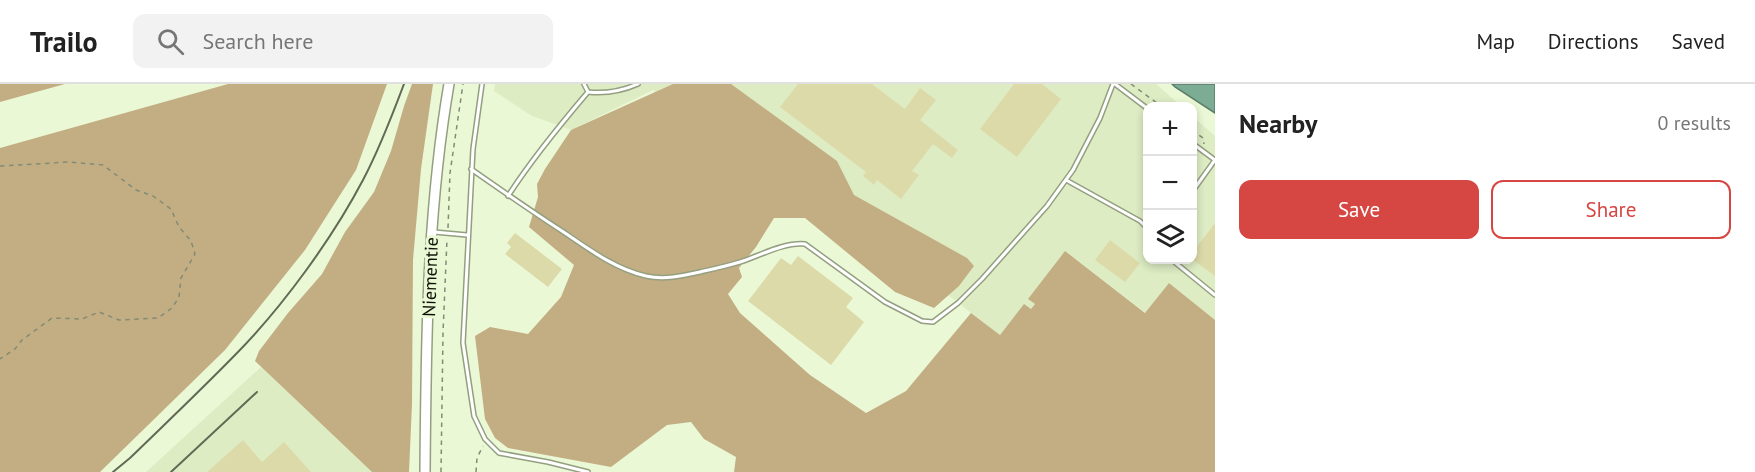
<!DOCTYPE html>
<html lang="en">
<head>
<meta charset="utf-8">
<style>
  :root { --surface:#fff; --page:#f2f2f2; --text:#222; --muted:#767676; --line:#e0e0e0; --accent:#d64743 }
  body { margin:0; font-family:"PT Sans",sans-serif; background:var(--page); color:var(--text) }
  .controls { position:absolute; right:18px; top:18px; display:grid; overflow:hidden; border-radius:12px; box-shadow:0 3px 9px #0003 }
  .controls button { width:54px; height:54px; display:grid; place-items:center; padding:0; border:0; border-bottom:2px solid var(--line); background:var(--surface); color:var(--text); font:30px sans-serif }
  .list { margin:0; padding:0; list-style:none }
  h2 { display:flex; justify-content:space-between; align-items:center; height:78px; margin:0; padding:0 24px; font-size:26px }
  h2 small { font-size:20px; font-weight:400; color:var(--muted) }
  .actions { display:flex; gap:12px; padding:18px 24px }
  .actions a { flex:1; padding:14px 0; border:2px solid var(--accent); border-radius:12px; text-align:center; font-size:21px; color:var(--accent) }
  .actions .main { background:var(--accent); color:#fff }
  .icon { flex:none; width:33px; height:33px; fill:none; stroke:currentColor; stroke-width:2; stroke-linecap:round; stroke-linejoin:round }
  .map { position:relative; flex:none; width:1215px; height:388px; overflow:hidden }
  header { display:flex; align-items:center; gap:36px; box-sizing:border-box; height:84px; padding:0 30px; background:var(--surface); border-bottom:2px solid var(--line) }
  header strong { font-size:28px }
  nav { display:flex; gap:33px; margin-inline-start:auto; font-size:21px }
  .search { width:420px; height:54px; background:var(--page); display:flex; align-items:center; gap:15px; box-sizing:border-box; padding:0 21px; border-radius:12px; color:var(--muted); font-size:22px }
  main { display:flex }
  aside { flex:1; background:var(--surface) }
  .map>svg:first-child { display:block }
  .built { fill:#ddecc3 }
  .forest { fill:#c3ae83 }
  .water { fill:#7cac94; stroke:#5b7e69; stroke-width:1.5 }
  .building { fill:#dddaaa }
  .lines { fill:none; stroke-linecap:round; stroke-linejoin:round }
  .service-casing { stroke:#939f80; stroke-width:6 }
  .secondary-casing { stroke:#939f80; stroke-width:12 }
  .path { stroke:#838b74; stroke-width:1.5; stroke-dasharray:4.5 4.5; stroke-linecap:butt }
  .service { stroke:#fff; stroke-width:3 }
  .secondary { stroke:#fff; stroke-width:9 }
  .rail { stroke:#626955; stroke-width:2 }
  .labels { text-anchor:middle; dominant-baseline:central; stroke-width:6; stroke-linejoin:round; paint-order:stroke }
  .street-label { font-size:18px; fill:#0e1106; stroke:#ebf8d6 }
</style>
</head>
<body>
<header>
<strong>Trailo</strong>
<div class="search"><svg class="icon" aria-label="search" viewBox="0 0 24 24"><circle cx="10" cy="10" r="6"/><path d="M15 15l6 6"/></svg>Search here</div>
<nav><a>Map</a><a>Directions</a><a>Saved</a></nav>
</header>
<main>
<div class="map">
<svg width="1215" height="388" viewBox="0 0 1215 388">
  <rect width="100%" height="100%" fill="#ebf8d6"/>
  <path class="built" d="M 495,0 L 1156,0 L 1181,22 L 1148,22 L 1148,176 L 1192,176 L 1193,33 L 1215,52 L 1215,236 L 1169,199 L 1146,229 L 1065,167 L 1029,215 L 1035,220 L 1031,226 L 1024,221 L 1000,251 L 914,185 L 653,6 L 571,46 L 532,32 L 494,7 Z
    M 261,283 L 372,388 L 146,388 Z"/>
  <path class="forest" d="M 0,0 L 65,0 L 0,18 Z
    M 228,0 L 387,0 L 356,86 L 305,166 L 225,266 L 100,388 L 0,388 L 0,64 Z
    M 412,0 L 433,0 L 421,85 L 413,176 L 412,320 L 409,388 L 372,388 L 255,277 L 259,267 L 288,229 L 322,190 L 345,148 L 374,108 L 391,67 L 404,22 Z
    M 673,0 L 731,0 L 837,77 L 854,111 L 967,174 L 974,182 L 959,202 L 934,224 L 895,208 L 805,134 L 774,134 L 756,163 L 739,184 L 742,193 L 728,210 L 740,229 L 810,291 L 866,329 L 906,307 L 971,229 L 1000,251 L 1024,220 L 1031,225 L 1035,220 L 1028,215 L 1065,167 L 1145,229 L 1169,199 L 1215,236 L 1215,388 L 734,388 L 736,373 L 704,355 L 691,338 L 667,341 L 611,383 L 508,364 L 495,354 L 485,335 L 475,252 L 490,243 L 528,250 L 561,213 L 574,181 L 529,143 L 538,113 L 537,100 L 545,85 L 571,46 Z"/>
  <path class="water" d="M 1172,0 L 1215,0 L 1215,29 L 1175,3 Z"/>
  <path class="building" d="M 798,0 L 872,0 L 905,25 L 920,4 L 936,16 L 920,36 L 958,66 L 952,74 L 933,60 L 912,87 L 919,91 L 901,115 L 877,96 L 874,101 L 863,92 L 866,88 L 780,23 Z
    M 1014,0 L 1042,0 L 1061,15 L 1017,73 L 980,45 Z
    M 1215,139 L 1215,192 L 1192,175 L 1192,169 Z
    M 515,149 L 562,185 L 548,203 L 505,170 L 511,163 L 507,159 Z
    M 1110,156 L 1140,179 L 1125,198 L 1095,176 Z
    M 798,172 L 853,214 L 846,223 L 864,238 L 831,281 L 748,217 L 781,174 L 791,181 Z
    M 243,356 L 262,378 L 284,358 L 311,388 L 207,388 Z"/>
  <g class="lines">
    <defs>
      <path id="service" d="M 482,0 L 473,65 L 463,259 L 474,332 L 485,355 L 499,369 L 548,378 L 588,388
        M 584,0 L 588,8
        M 1115,0 L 1148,25
        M 588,8 C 606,10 622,7 638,0
        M 1192,59 L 1215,76
        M 471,85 C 501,106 531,127 562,147 C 587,164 615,185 646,192 C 664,196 682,192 700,188 C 713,185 727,182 740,178 C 759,172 784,158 805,160 L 885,218 L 922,237 L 933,238 L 958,219 L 982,195 L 1047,122 L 1073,86 L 1100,34 L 1113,0
        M 1066,96 L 1140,137 L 1148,145
        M 1192,108 L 1215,76
        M 508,112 C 532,75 559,42 588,8
        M 434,148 L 467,151
        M 1172,176 L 1215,211"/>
      <path id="secondary" d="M 425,388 C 426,258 427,128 449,0"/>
    </defs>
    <use href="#service" class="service-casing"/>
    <use href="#secondary" class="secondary-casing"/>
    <path class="path" d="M 1131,0 L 1161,22
      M 1192,46 L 1203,54 L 1204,60
      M 0,82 L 69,78 L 103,81 L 136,106 L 153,112 L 171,125 L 179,143 L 191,157 L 195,170 L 181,194 L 179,213 L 172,224 L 158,234 L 119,236 L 99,228 L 82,235 L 52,234 L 22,256 L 15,265 L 0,275
      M 448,144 L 450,89 L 463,0
      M 441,388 L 443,249 L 447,155
      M 476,388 L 477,374 L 483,362"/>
    <use href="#service" class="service"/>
    <use href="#secondary" class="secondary"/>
    <path class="rail" d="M 113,388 L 130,374 C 166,339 202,305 237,269 C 283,222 332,155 363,96 C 379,66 392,32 404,0
      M 171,388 L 257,308"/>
  </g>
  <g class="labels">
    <g class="street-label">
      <text transform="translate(430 193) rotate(-88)">Niementie</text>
    </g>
  </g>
</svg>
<div class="controls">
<button>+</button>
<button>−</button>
<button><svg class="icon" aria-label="layers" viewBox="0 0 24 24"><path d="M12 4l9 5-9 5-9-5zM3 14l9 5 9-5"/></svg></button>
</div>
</div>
<aside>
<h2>Nearby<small>0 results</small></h2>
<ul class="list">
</ul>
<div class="actions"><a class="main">Save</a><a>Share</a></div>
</aside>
</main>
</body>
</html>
